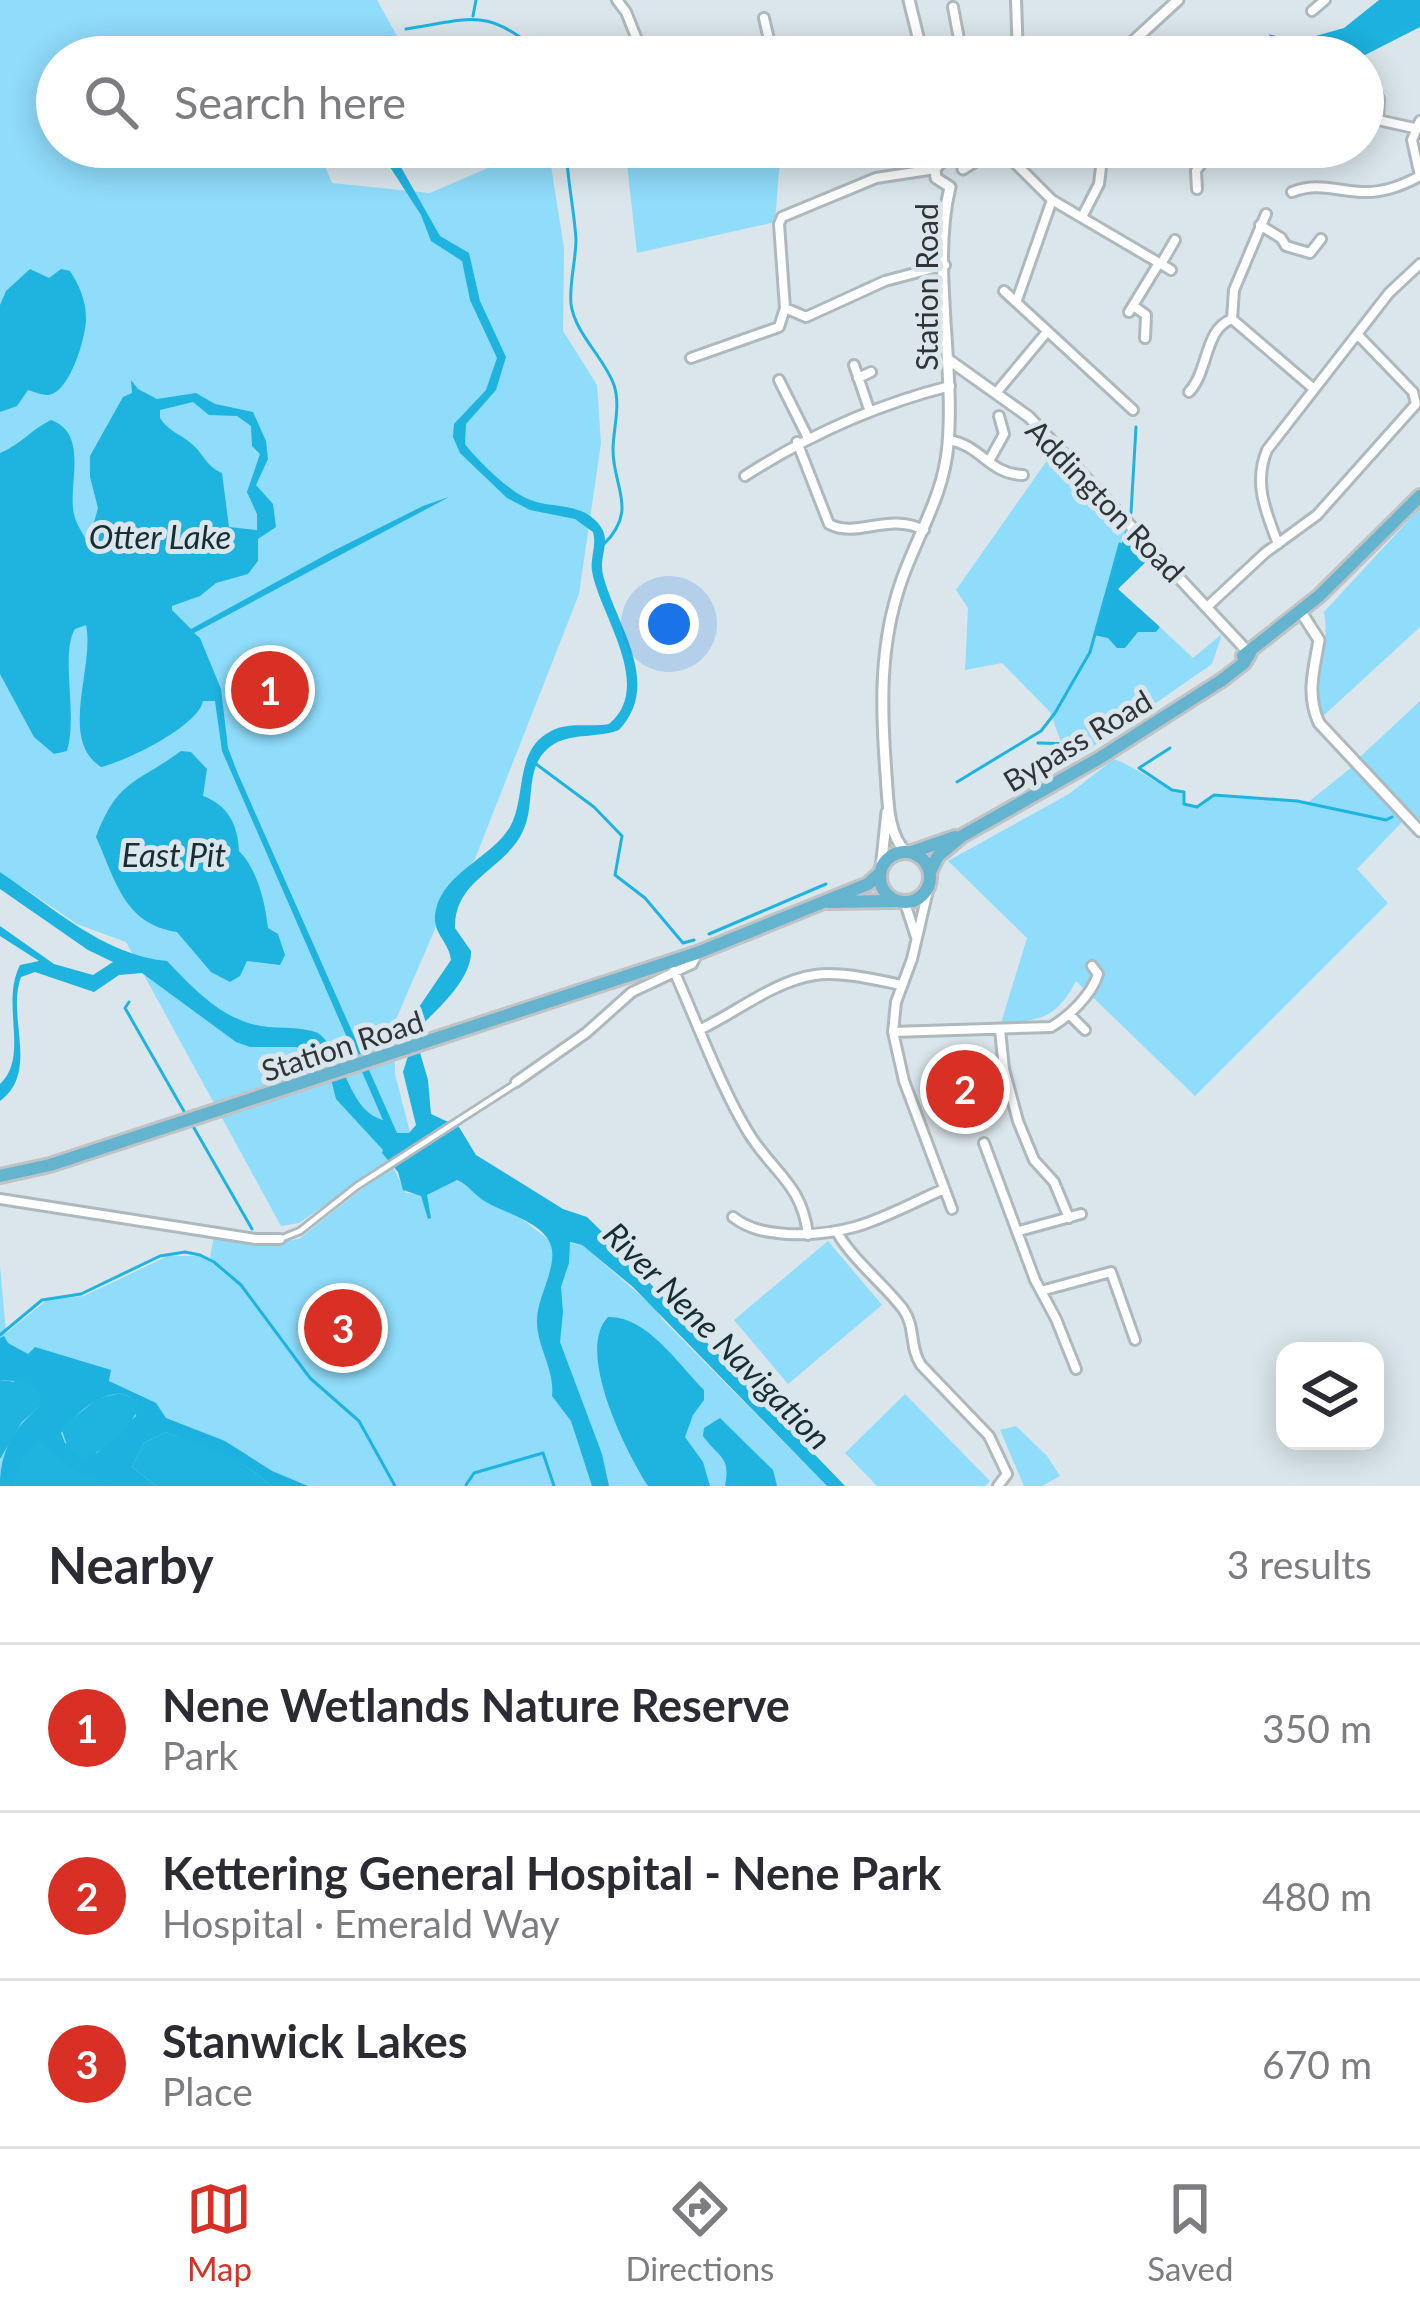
<!DOCTYPE html>
<html lang="en">
<head>
<meta charset="utf-8">
<style>
  :root { --surface:#fff; --page:#f2f2f3; --text:#2b2b33; --muted:#7c7c81; --line:#e1e1e2; --accent:#d93025 }
  body { margin:0; font-family:Lato,sans-serif; background:var(--page); color:var(--text) }
  .controls { position:absolute; right:36px; bottom:36px; display:grid; overflow:hidden; border-radius:24px; box-shadow:0 6px 30px #0003 }
  .controls button { width:108px; height:108px; display:grid; place-items:center; padding:0; border:0; border-bottom:3px solid var(--line); background:var(--surface); color:var(--text); font:60px sans-serif }
  .you { position:absolute; left:669px; top:624px; width:42px; height:42px; margin:-30px; border:9px solid #fff; border-radius:50%; background:#1a73e8; box-shadow:0 0 0 18px #1a73e833 }
  .badge { display:grid; place-items:center; width:78px; height:78px; border-radius:50%; background:var(--accent); color:#fff; font-size:39px; font-weight:700 }
  .pin { position:absolute; translate:-50% -50%; border:6px solid #fff; box-shadow:0 3px 12px #0006 }
  .list { margin:0; padding:0; list-style:none }
  h2 { display:flex; justify-content:space-between; align-items:center; height:156px; margin:0; padding:0 48px; font-size:51px }
  h2 small { font-size:39px; font-weight:400; color:var(--muted) }
  .list li { display:grid; grid-template-columns:78px 1fr auto; gap:36px; align-items:center; box-sizing:border-box; height:168px; padding:0 48px; border-top:3px solid var(--line) }
  .list b { display:block; font-size:45px; white-space:nowrap }
  .list p { margin:0; font-size:39px; white-space:nowrap; color:var(--muted) }
  .list em { font-size:39px; font-style:normal; color:var(--muted) }
  .icon { flex:none; width:66px; height:66px; fill:none; stroke:currentColor; stroke-width:2; stroke-linecap:round; stroke-linejoin:round }
  .map { position:relative; flex:none; width:1420px; height:1486px; overflow:hidden }
  .search { position:absolute; background:var(--surface); box-shadow:0 6px 30px #0003; left:36px; right:36px; top:36px; height:132px; display:flex; align-items:center; gap:30px; box-sizing:border-box; padding:0 42px; border-radius:66px; color:var(--muted); font-size:45px }
  .sheet { height:660px; background:var(--surface) }
  nav { display:flex; justify-content:space-around; align-items:center; box-sizing:border-box; height:168px; border-top:3px solid var(--line); background:var(--surface); font-size:33px; color:var(--muted) }
  nav a { display:grid; justify-items:center; gap:6px }
  nav .on { color:var(--accent) }
  .map>svg:first-child { display:block }
  .green { fill:#8fdcfb }
  .forest { fill:#1cb1de; fill-rule:evenodd }
  .water { fill:#1fb3e0; fill-rule:evenodd }
  .lines { fill:none; stroke-linecap:round; stroke-linejoin:round }
  .stream { stroke:#1fb3e0; stroke-width:3 }
  .pedestrian-casing { stroke:#aeb9be; stroke-width:10 }
  .minor-casing { stroke:#aeb9be; stroke-width:14 }
  .tertiary-casing { stroke:#aeb9be; stroke-width:15 }
  .secondary-casing { stroke:#aeb9be; stroke-width:15 }
  .trunk-casing { stroke:#c1c2c3; stroke-width:18 }
  .pedestrian { stroke:#fff; stroke-width:4.5 }
  .minor { stroke:#fff; stroke-width:8 }
  .tertiary { stroke:#fff; stroke-width:9 }
  .secondary { stroke:#fff; stroke-width:9 }
  .trunk { stroke:#64b4d0; stroke-width:12 }
  .labels { text-anchor:middle; dominant-baseline:central; stroke-width:10; stroke-linejoin:round; paint-order:stroke }
  .street-label { font-size:30px; fill:#303436; stroke:#dae6eb }
  .water-label { font-size:33px; font-style:italic; fill:#172d35; stroke:#dae6eb }
</style>
</head>
<body>
<div class="map">
<svg width="1420" height="1486" viewBox="0 0 1420 1486">
  <rect width="100%" height="100%" fill="#dae6eb"/>
  <path class="green" d="M 0,0 L 377,0 L 401,43 L 364,57 L 57,57 L 57,147 L 317,147 L 332,183 L 430,193 L 537,147 L 548,147 L 564,248 L 563,331 L 597,385 L 601,443 L 579,594 L 475,859 L 436,908 L 435,929 L 394,1024 L 395,1074 L 413,1144 L 299,1223 L 281,1226 L 126,942 L 77,924 L 0,872 Z
    M 625,147 L 718,147 L 718,168 L 780,158 L 775,222 L 637,253 Z
    M 1053,452 L 1126,528 C 1118,551 1091,617 1107,636 C 1110,639 1122,646 1125,648 L 1138,632 L 1156,632 L 1160,627 L 1193,658 L 1222,634 L 1212,664 L 1069,763 L 1050,712 L 1002,663 L 965,670 L 968,608 L 956,590 Z
    M 1420,508 L 1420,627 L 1322,717 C 1312,683 1331,649 1324,612 Z
    M 1420,701 L 1420,820 L 1360,757 Z
    M 1114,759 C 1138,768 1160,788 1184,792 L 1185,804 L 1196,807 L 1214,795 L 1307,803 L 1351,768 L 1404,820 L 1357,869 L 1388,903 L 1195,1096 L 1076,981 C 1057,1017 1042,1021 1001,1023 L 1027,938 L 948,861 L 1069,794 Z
    M 392,1165 L 406,1193 L 427,1195 L 456,1180 L 513,1212 L 549,1240 L 582,1245 L 656,1309 L 662,1319 L 827,1486 L 0,1486 L 0,1265 L 6,1333 L 47,1300 L 84,1296 L 168,1256 L 202,1256 L 227,1270 L 210,1258 L 214,1236 L 266,1244 L 299,1239 Z
    M 828,1241 L 882,1305 L 788,1384 L 734,1320 Z
    M 905,1394 L 990,1481 L 985,1486 L 877,1486 L 845,1453 Z
    M 1016,1426 L 1047,1456 L 1060,1476 L 1042,1486 L 1024,1486 L 1000,1430 Z"/>
  <path class="forest" d="M 1379,0 L 1420,0 L 1420,27 L 1361,57 L 1291,57 L 1268,34 L 1298,41 L 1344,28 Z
    M 1126,528 L 1153,555 L 1118,589 L 1160,627 L 1156,632 L 1138,632 L 1125,648 L 1117,648 L 1108,638 L 1094,635 Z
    M 4,1336 L 8,1343 L 28,1354 L 35,1347 L 111,1370 L 109,1381 L 156,1403 L 166,1418 L 225,1441 L 272,1471 L 308,1486 L 272,1486 L 243,1464 L 166,1432 L 144,1443 L 132,1467 L 156,1486 L 0,1486 C 0,1452 13,1429 39,1407 L 14,1381 L 0,1380 L 0,1338 ZM 120,1393 L 131,1397 L 136,1416 L 97,1453 L 65,1443 L 61,1433 C 78,1412 93,1397 120,1393 Z"/>
  <path class="water" d="M 377,147 L 387,147 L 394,155 L 440,236 L 469,253 L 480,301 L 506,357 L 496,390 L 466,424 L 465,444 C 477,460 510,492 528,499 C 551,509 579,502 597,522 C 614,540 598,554 603,575 C 616,625 663,683 619,730 C 599,738 573,733 554,744 C 522,764 537,802 523,831 C 505,870 454,879 455,928 L 471,951 C 472,980 434,1013 414,1032 L 428,1080 L 431,1114 L 459,1127 L 476,1155 L 563,1209 L 587,1217 L 628,1257 L 634,1259 L 643,1276 L 845,1486 L 827,1486 L 633,1287 L 582,1245 L 570,1242 L 569,1263 L 561,1287 L 563,1312 L 560,1342 L 602,1454 L 609,1486 L 592,1486 L 571,1421 L 552,1396 C 555,1370 538,1349 537,1323 C 536,1299 555,1273 552,1250 C 549,1224 505,1213 486,1202 C 475,1196 469,1185 457,1180 L 427,1195 L 431,1218 L 428,1219 L 421,1196 L 403,1190 L 398,1172 L 382,1153 L 383,1150 L 336,1099 L 330,1075 L 311,1053 L 296,1047 L 250,1047 L 236,1042 L 142,973 L 119,975 L 94,992 L 35,972 L 21,977 C 6,1017 40,1071 0,1101 L 0,1084 C 30,1056 0,1004 20,965 L 39,961 L 0,936 L 0,926 L 54,964 L 93,975 L 113,962 L 88,950 L 0,889 L 0,872 C 53,907 103,955 167,961 C 192,987 222,1020 261,1026 C 280,1029 300,1026 318,1033 C 346,1054 347,1110 383,1120 L 222,751 L 215,701 L 203,701 C 198,726 127,761 101,767 C 58,739 95,668 86,625 L 75,629 C 60,654 78,715 67,751 L 54,754 L 34,737 L 0,674 L 0,453 C 20,445 32,429 51,420 C 87,433 70,478 73,508 C 74,523 83,532 88,544 L 98,508 L 90,477 L 90,456 L 123,397 L 132,393 L 131,380 L 138,389 L 157,399 L 196,393 L 215,404 L 253,412 L 266,441 L 268,459 L 256,485 L 273,504 L 276,527 L 258,539 L 258,561 L 248,574 L 216,583 L 200,596 L 172,606 L 172,610 L 191,629 L 331,552 L 423,506 L 449,497 L 194,633 L 200,638 L 221,689 L 228,748 L 238,774 L 397,1133 L 409,1133 L 416,1125 L 403,1072 L 408,1056 L 402,1032 L 451,960 C 449,940 430,933 436,909 C 445,872 491,858 510,827 C 526,799 515,754 546,734 C 566,720 588,728 609,724 C 655,686 599,614 592,571 C 590,557 597,546 593,532 L 575,519 L 530,510 L 507,498 L 460,453 L 453,437 L 454,424 L 486,390 L 497,358 L 470,300 L 462,261 L 431,241 L 421,215 ZM 193,402 L 209,415 L 237,416 L 251,426 L 252,446 L 260,454 L 247,492 L 257,514 L 257,530 L 229,527 L 222,473 C 206,466 205,456 193,445 C 181,434 169,432 160,418 L 160,410 Z
    M 30,269 L 49,278 L 61,269 L 70,271 C 79,285 86,300 86,318 C 86,337 70,393 48,395 C 41,395 35,392 28,390 L 17,406 L 0,412 L 0,305 L 6,291 Z
    M 181,751 L 191,752 L 207,769 L 203,796 C 228,805 238,825 239,851 C 258,870 265,903 268,928 L 278,934 L 285,955 L 280,965 L 247,961 L 240,976 L 230,982 L 211,972 L 177,932 C 124,924 116,881 96,837 C 118,779 136,784 181,751 Z
    M 608,1317 C 647,1316 678,1364 704,1390 L 704,1400 L 693,1415 L 685,1437 L 703,1462 L 710,1486 L 648,1486 C 626,1452 575,1351 608,1317 Z
    M 0,1380 L 31,1384 L 41,1396 L 39,1407 L 22,1422 L 0,1459 Z
    M 120,1393 L 136,1399 L 139,1405 C 133,1427 103,1455 81,1458 L 68,1448 L 61,1428 L 97,1399 Z
    M 720,1418 L 773,1470 L 777,1486 L 725,1486 C 731,1456 719,1458 703,1436 L 704,1428 Z
    M 166,1432 L 238,1460 L 272,1486 L 156,1486 L 132,1467 L 144,1443 Z
    M 40,1443 L 77,1472 L 108,1486 L 12,1486 L 26,1451 Z"/>
  <g class="lines">
    <path class="stream" d="M 473,16 L 476,0
      M 406,29 C 480,17 485,8 547,57
      M 1352,57 L 1420,23
      M 566,147 C 567,178 574,209 576,239 C 576,261 569,283 571,304 C 575,334 604,357 614,385 C 621,406 613,429 613,450 C 613,488 639,510 603,545
      M 1131,513 L 1136,427
      M 1038,743 L 1074,744
      M 1170,748 L 1139,768 L 1172,790 L 1184,792 L 1184,804 L 1197,807 L 1214,795 L 1297,801 L 1386,820 L 1392,817
      M 536,764 L 594,807 L 622,836 L 615,875 L 645,898 L 683,943 L 694,940
      M 957,782 L 1041,731 L 1055,713 L 1090,652 L 1120,544
      M 709,934 L 826,884
      M 129,1002 L 125,1008 L 185,1113
      M 190,1121 L 252,1229
      M 0,1335 L 42,1300 L 81,1294 L 160,1256 L 185,1252 L 200,1255 L 214,1262 L 241,1285 L 310,1378 L 359,1421 L 395,1486
      M 466,1485 L 474,1473 L 543,1453 L 554,1486"/>
    <defs>
      <path id="pedestrian" d="M 280,1239 L 300,1231 L 357,1186 L 515,1084"/>
      <path id="minor" d="M 617,0 L 626,12 L 644,57
        M 1016,0 L 1018,57
        M 953,7 L 959,39 L 958,57
        M 1312,11 L 1325,0
        M 764,18 L 773,57
        M 749,57 L 752,50 L 770,44
        M 1003,57 L 1018,56
        M 1370,81 L 1379,99 L 1378,120 L 1414,128
        M 999,147 L 1052,200 L 1171,270
        M 1203,147 L 1220,157
        M 1420,176 L 1412,140 L 1420,121
        M 1197,189 L 1196,171 L 1209,152
        M 1292,192 C 1318,182 1336,191 1362,192 C 1383,193 1401,186 1420,176
        M 1266,214 L 1234,290 L 1232,319 L 1314,389
        M 1082,217 L 1099,184 L 1101,167
        M 1260,225 L 1281,238 L 1286,246 L 1310,253 L 1321,239
        M 1161,264 L 1175,240
        M 1004,291 L 1133,410
        M 1017,300 L 1052,200
        M 1135,307 L 1146,315 L 1145,338
        M 785,308 L 806,317 L 885,281 L 945,265
        M 1129,312 L 1159,263
        M 691,358 L 779,327 L 785,308 L 779,224 L 782,217 L 876,178 L 935,169
        M 854,365 L 869,409
        M 858,378 L 871,372
        M 779,380 L 808,438
        M 1189,392 C 1209,371 1204,329 1232,319
        M 996,393 L 1046,333
        M 948,440 C 982,445 988,474 1023,475
        M 797,442 L 829,524 C 858,539 887,512 924,530
        M 989,461 L 1004,434 L 999,416
        M 745,476 C 810,434 875,405 950,386
        M 1278,544 C 1266,512 1253,483 1267,450 L 1389,293 L 1420,264
        M 1207,607 L 1265,553 L 1317,515 L 1416,404 L 1413,392 L 1357,334
        M 929,886 L 912,959 L 896,1002 L 893,1032 L 904,1081 L 952,1209
        M 905,903 L 916,937
        M 674,971 C 696,1020 721,1088 748,1132 C 772,1172 802,1183 808,1235
        M 1069,1014 L 1085,1030
        M 701,1029 C 737,1012 774,981 815,975 C 840,971 877,980 902,985
        M 1000,1030 L 1004,1069 L 1018,1121 L 1034,1160 L 1054,1182 L 1069,1218
        M 893,1032 L 1051,1027 C 1070,1016 1092,994 1098,974 L 1092,966
        M 516,1082 L 586,1033 L 632,992 L 692,964 L 697,954
        M 984,1143 L 1035,1280 L 1056,1319 L 1076,1369
        M 0,1199 L 256,1239 L 280,1239
        M 733,1217 C 750,1230 766,1232 787,1234 C 855,1237 885,1215 944,1189
        M 1019,1231 L 1081,1214
        M 838,1234 C 855,1262 883,1283 903,1309 C 916,1327 909,1347 921,1365 L 989,1436 L 1007,1474 L 998,1486
        M 1041,1291 L 1111,1272 L 1135,1340"/>
      <path id="tertiary" d="M 1301,612 L 1319,640 C 1314,670 1306,694 1319,723 L 1420,831"/>
      <path id="secondary" d="M 909,0 L 923,57
        M 1116,57 L 1178,0
        M 943,160 L 935,169 L 936,178 L 950,187
        M 963,169 L 997,147
        M 949,360 L 1029,417 L 1249,653
        M 906,852 C 887,834 888,798 886,774 C 881,708 879,646 901,582 C 917,535 944,496 948,444 C 955,362 931,264 950,187
        M 881,869 L 887,812"/>
      <path id="trunk" d="M 1243,656 L 1319,596 L 1420,496
        M880 877a25 25 0 1 1 50 0a25 25 0 1 1-50 0Z
        M 912,852 L 955,837
        M 930,872 L 938,856 L 962,836 L 1098,759 L 1222,680 L 1244,663 L 1250,653
        M 828,902 L 896,901
        M 0,1176 L 50,1165 L 697,953 L 868,884 L 880,873"/>
    </defs>
    <use href="#pedestrian" class="pedestrian-casing"/>
    <use href="#minor" class="minor-casing"/>
    <use href="#tertiary" class="tertiary-casing"/>
    <use href="#secondary" class="secondary-casing"/>
    <use href="#trunk" class="trunk-casing"/>
    <use href="#pedestrian" class="pedestrian"/>
    <use href="#minor" class="minor"/>
    <use href="#tertiary" class="tertiary"/>
    <use href="#secondary" class="secondary"/>
    <use href="#trunk" class="trunk"/>
  </g>
  <g class="labels">
    <g class="street-label">
      <text transform="translate(926 287) rotate(-90)">Station Road</text>
      <text transform="translate(1106 500) rotate(46)">Addington Road</text>
      <text transform="translate(1077 740) rotate(-31)">Bypass Road</text>
      <text transform="translate(342 1045) rotate(-18)">Station Road</text>
    </g>
    <g class="water-label">
      <text x="160" y="536">Otter Lake</text>
      <text x="174" y="854">East Pit</text>
      <text transform="translate(718 1335) rotate(45)">River Nene Navigation</text>
    </g>
  </g>
</svg>
<div class="controls">
<button><svg class="icon" aria-label="layers" viewBox="0 0 24 24"><path d="M12 4l9 5-9 5-9-5zM3 14l9 5 9-5"/></svg></button>
</div>
<div class="you"></div>
<div class="pin badge" style="left:270px;top:690px">1</div>
<div class="pin badge" style="left:965px;top:1089px">2</div>
<div class="pin badge" style="left:343px;top:1328px">3</div>
<div class="search"><svg class="icon" aria-label="search" viewBox="0 0 24 24"><circle cx="10" cy="10" r="6"/><path d="M15 15l6 6"/></svg>Search here</div>
</div>
<section class="sheet">
<h2>Nearby<small>3 results</small></h2>
<ul class="list">
<li><span class="badge">1</span><div><b>Nene Wetlands Nature Reserve</b><p>Park</p></div><em>350 m</em></li>
<li><span class="badge">2</span><div><b>Kettering General Hospital - Nene Park</b><p>Hospital · Emerald Way</p></div><em>480 m</em></li>
<li><span class="badge">3</span><div><b>Stanwick Lakes</b><p>Place</p></div><em>670 m</em></li>
</ul>
</section>
<nav>
<a class="on"><svg class="icon" aria-label="map" viewBox="0 0 24 24"><path d="M3 6l6-2 6 2 6-2v14l-6 2-6-2-6 2zM9 4v14M15 6v14"/></svg>Map</a>
<a><svg class="icon" aria-label="directions" viewBox="0 0 24 24"><path d="M12 3l9 9-9 9-9-9zM9 14v-3h6M13 9l2 2-2 2"/></svg>Directions</a>
<a><svg class="icon" aria-label="saved" viewBox="0 0 24 24"><path d="M7 4h10v16l-5-4-5 4z"/></svg>Saved</a>
</nav>
</body>
</html>
